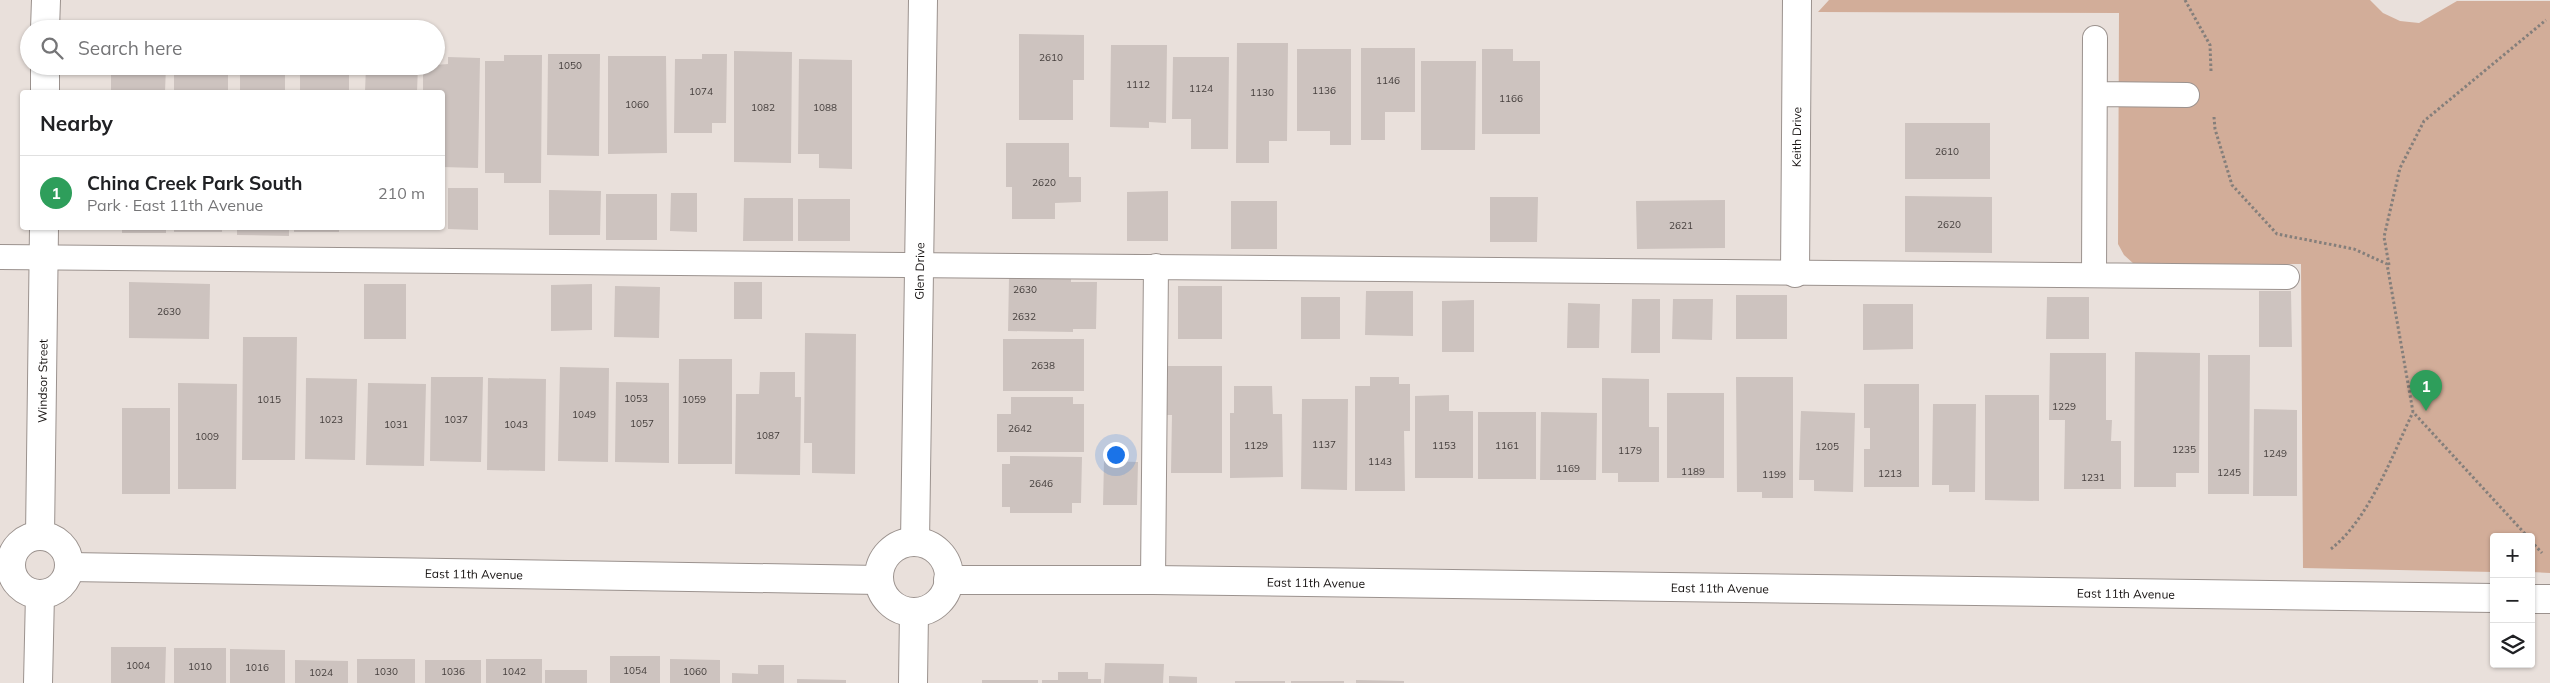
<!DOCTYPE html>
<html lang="en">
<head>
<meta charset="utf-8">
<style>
  :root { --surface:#fff; --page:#f2f2f2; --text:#202124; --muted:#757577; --line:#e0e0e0; --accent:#111827 }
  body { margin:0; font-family:Mulish,sans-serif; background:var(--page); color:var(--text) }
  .controls { position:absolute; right:15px; bottom:15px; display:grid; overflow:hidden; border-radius:5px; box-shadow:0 1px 4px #0004 }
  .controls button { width:45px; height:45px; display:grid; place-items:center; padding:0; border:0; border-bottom:1px solid var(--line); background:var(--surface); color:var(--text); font:25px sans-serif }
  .you { position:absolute; left:1115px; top:454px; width:18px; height:18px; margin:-12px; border:4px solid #fff; border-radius:50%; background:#1a73e8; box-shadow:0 0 0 8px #1a73e833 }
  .badge { display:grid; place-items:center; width:32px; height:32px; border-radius:50%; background:var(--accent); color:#fff; font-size:16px; font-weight:700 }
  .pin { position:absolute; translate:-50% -41px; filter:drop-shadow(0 1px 2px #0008) }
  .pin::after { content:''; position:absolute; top:26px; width:18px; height:15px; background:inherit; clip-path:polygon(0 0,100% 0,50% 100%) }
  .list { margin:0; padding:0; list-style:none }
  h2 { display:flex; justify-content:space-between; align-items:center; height:65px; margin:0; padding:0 20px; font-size:21px }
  h2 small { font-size:16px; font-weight:400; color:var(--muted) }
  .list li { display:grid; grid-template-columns:32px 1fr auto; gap:15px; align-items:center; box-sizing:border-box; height:75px; padding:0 20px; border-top:1px solid var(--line) }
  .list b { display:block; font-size:19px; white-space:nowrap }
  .list p { margin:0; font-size:16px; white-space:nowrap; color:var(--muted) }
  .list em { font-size:16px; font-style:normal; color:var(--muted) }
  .icon { flex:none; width:28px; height:28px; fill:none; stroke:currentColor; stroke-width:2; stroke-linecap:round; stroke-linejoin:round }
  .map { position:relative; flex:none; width:2550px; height:683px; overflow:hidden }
  .search { position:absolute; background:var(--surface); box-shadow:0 1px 4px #0004; left:20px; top:20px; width:425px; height:55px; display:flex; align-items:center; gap:12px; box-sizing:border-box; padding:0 18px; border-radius:28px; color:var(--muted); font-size:19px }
  .panel { position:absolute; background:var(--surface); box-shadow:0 1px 4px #0004; left:20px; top:90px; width:425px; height:140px; border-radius:5px }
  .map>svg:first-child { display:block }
  .green { fill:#d2ad99 }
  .building { fill:#cdc3bf }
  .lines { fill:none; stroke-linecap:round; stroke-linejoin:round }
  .lane-casing { stroke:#9b928e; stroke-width:26 }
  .street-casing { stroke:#9b928e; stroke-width:30 }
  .path { stroke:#857f7b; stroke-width:3; stroke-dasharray:2.5 2.5; stroke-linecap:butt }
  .lane { stroke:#fff; stroke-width:24 }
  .street { stroke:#fff; stroke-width:28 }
  .labels { text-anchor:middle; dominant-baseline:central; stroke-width:4; stroke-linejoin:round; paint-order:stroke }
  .number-label { font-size:10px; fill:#443e3c }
  .street-label { font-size:12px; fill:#161211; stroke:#e9e0db }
</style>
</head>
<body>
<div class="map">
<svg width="2550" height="683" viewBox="0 0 2550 683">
  <rect width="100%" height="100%" fill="#e9e0db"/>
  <path class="green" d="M 1829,0 L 2370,0 L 2383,13 L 2400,21 L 2419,23 L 2457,1 L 2550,1 L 2550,573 L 2531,572 L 2531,537 L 2494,537 L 2494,572 L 2303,568 L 2301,264 L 2134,264 L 2124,255 L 2118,244 L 2119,13 L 1818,12 Z"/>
  <path class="building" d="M 1019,34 L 1084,35 L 1084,80 L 1073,80 L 1073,120 L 1019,120 Z
    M 1237,43 L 1288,43 L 1287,141 L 1269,141 L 1269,163 L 1236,163 Z
    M 1111,45 L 1167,45 L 1166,123 L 1149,122 L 1149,128 L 1110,127 Z
    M 1361,48 L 1415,48 L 1415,112 L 1385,112 L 1385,140 L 1361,140 Z
    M 1297,49 L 1351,49 L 1351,145 L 1330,145 L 1330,131 L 1297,131 Z
    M 1482,49 L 1513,49 L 1513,61 L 1540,61 L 1540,134 L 1482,134 Z
    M 734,51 L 792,52 L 791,163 L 734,162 Z
    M 548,54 L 600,54 L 599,156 L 547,155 Z
    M 702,54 L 727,54 L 726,123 L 712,123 L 712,133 L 674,133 L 675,59 L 702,59 Z
    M 504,55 L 542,55 L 541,183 L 504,183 L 504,173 L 485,173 L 485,61 L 504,61 Z
    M 608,56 L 666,56 L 667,153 L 608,154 Z
    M 448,57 L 480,58 L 478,168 L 442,167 L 442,92 L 423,92 L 423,66 L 448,64 Z
    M 1173,57 L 1229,57 L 1228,149 L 1191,149 L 1191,119 L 1172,119 Z
    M 799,59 L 852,60 L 852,169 L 819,168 L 819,154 L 798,154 Z
    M 1421,61 L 1476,61 L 1475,150 L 1421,150 Z
    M 111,66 L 166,66 L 165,92 L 111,92 Z
    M 174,66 L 228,66 L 228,92 L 174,92 Z
    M 240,66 L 285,66 L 285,92 L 240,92 Z
    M 300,66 L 349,66 L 349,90 L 300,92 Z
    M 366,66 L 418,66 L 417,92 L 365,92 Z
    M 1905,123 L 1990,123 L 1990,179 L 1905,179 Z
    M 1006,143 L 1069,143 L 1069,177 L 1081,177 L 1081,202 L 1055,203 L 1055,219 L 1012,219 L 1012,187 L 1006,187 Z
    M 448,188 L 478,188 L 478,230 L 448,229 Z
    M 549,190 L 601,191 L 600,235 L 549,235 Z
    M 1168,191 L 1168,241 L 1127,241 L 1127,192 Z
    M 671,193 L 697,193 L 697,232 L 670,231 Z
    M 606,194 L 657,194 L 657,240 L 606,240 Z
    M 1905,196 L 1992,197 L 1992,253 L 1905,252 Z
    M 1490,197 L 1538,197 L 1537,242 L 1490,242 Z
    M 744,198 L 793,198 L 793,241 L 743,241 Z
    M 798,199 L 850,199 L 850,241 L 798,241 Z
    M 1725,200 L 1725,248 L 1637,249 L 1636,201 Z
    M 1231,201 L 1277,201 L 1277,249 L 1231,249 Z
    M 122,228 L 166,228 L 166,233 L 122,233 Z
    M 174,228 L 222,228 L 222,232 L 174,232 Z
    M 237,228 L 289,228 L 289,236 L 237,235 Z
    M 294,228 L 339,228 L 339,232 L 294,232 Z
    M 1009,278 L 1071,279 L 1071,282 L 1097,282 L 1096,329 L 1073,329 L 1073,332 L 1008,331 Z
    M 129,282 L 210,284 L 209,339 L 129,338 Z
    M 734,282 L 762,282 L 762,319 L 734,319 Z
    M 364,284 L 406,284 L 406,339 L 364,339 Z
    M 592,284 L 592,330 L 551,331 L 551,285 Z
    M 615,286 L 660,287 L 659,338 L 614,337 Z
    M 1178,286 L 1222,286 L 1222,339 L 1178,339 Z
    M 1366,291 L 1413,291 L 1413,336 L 1365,335 Z
    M 2259,291 L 2291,291 L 2292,347 L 2259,347 Z
    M 1736,295 L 1787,295 L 1787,339 L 1736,339 Z
    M 1301,297 L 1340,297 L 1340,339 L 1301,339 Z
    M 2047,297 L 2089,297 L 2089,339 L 2046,339 Z
    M 1632,299 L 1660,299 L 1660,353 L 1631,353 Z
    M 1673,299 L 1713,299 L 1712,340 L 1672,339 Z
    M 1474,300 L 1474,352 L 1442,352 L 1442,301 Z
    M 1568,303 L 1600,304 L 1599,348 L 1567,348 Z
    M 1863,304 L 1913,304 L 1913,349 L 1863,350 Z
    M 805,333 L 856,334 L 855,474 L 812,473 L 812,443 L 804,443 Z
    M 243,337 L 297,337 L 295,460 L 242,460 Z
    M 1003,339 L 1084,339 L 1084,391 L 1003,391 Z
    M 2135,352 L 2200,353 L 2199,473 L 2176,473 L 2176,487 L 2134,487 Z
    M 2050,353 L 2106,353 L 2106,420 L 2112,420 L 2111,441 L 2121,441 L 2121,489 L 2064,489 L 2065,420 L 2049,420 Z
    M 2208,355 L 2250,355 L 2249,494 L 2208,494 Z
    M 679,359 L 732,359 L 732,464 L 678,464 Z
    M 1168,366 L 1222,366 L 1222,473 L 1171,473 L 1172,415 L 1167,415 Z
    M 560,367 L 609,368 L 608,462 L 558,461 Z
    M 760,372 L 795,372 L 795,397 L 801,397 L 800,475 L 735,474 L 736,394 L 759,394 Z
    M 431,377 L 483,377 L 481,462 L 430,461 Z
    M 1370,377 L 1399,377 L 1399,384 L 1410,384 L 1410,431 L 1404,431 L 1405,491 L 1355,491 L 1355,386 L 1370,386 Z
    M 1736,377 L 1793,377 L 1793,498 L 1762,498 L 1762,492 L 1737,492 Z
    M 306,378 L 357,379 L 355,460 L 305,459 Z
    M 488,378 L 546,379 L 545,471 L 487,470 Z
    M 1602,378 L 1649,379 L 1649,427 L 1659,427 L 1659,482 L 1618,482 L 1618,473 L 1602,473 Z
    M 616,382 L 669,383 L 669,463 L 615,462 Z
    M 178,383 L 237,384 L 236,489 L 178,489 Z
    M 368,383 L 426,384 L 424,466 L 366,465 Z
    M 1864,384 L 1919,384 L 1919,487 L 1864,487 L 1864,449 L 1870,449 L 1870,428 L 1864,428 Z
    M 1234,386 L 1272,386 L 1273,414 L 1282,414 L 1283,477 L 1230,478 L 1230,413 L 1234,413 Z
    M 1667,393 L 1724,393 L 1724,478 L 1667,478 Z
    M 1449,395 L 1449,411 L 1473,411 L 1473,478 L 1415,478 L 1415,396 Z
    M 1985,395 L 2039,395 L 2039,501 L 1985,500 Z
    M 1011,397 L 1073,397 L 1073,404 L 1084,404 L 1084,452 L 997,452 L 997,414 L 1011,414 Z
    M 1302,399 L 1348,399 L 1347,490 L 1301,489 Z
    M 1933,404 L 1976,404 L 1975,492 L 1949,492 L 1949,485 L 1932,485 Z
    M 122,408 L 170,408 L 170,494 L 122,494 Z
    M 2254,409 L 2297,410 L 2297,496 L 2253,496 Z
    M 1801,411 L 1855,413 L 1853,492 L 1814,491 L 1814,480 L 1799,480 Z
    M 1478,412 L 1536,412 L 1536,479 L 1478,479 Z
    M 1541,412 L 1597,413 L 1596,480 L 1540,480 Z
    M 1010,456 L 1082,457 L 1081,503 L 1072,503 L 1072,513 L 1010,513 L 1010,507 L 1002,507 L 1002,464 L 1010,464 Z
    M 1104,461 L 1138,462 L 1137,505 L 1103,505 Z
    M 111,647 L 166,647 L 165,683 L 111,683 Z
    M 174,648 L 226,648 L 226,683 L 174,683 Z
    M 230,649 L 285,650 L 285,683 L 230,683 Z
    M 610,656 L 660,656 L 660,683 L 610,683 Z
    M 357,659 L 415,659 L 415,683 L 357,683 Z
    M 486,659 L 542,659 L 542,683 L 486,683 Z
    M 670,659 L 720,660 L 720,683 L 670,683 Z
    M 295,660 L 348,661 L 348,683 L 295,683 Z
    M 425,660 L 481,660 L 481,683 L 425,683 Z
    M 1105,663 L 1164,664 L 1163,683 L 1104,683 Z
    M 758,665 L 784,665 L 784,683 L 732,683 L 732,673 L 758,674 Z
    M 545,670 L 587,670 L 587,683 L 545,683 Z
    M 1058,672 L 1088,672 L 1088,679 L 1101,679 L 1101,683 L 1042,683 L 1042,680 L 1058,680 Z
    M 1169,676 L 1197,677 L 1197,683 L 1169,683 Z
    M 797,679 L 846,680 L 846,683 L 797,683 Z
    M 982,680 L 1038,680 L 1038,683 L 982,683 Z
    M 1356,680 L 1404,681 L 1404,683 L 1356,683 Z
    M 1235,681 L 1285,681 L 1285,683 L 1235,683 Z
    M 1291,681 L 1344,681 L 1344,683 L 1291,683 Z"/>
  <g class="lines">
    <defs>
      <path id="lane" d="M 2095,94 L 2187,95
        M 0,257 L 2287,277
        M 2094,275 L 2095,38
        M 1153,580 L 1156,266"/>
      <g id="street">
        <path d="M 45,29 L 46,0"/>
        <path d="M 45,92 L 45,66"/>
        <path id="s1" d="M 1795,273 L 1797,0"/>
        <circle cx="40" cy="565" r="29"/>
        <path id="s2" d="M 40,536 L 44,228"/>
        <path id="s3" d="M 915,542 L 923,0"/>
        <circle cx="914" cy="577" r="35"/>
        <path id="s4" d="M 69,567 L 879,580"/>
        <path id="s5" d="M 948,580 L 1153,580 L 2494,598"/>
        <path d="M 2531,599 L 2550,599"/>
        <path d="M 38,683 L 40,594"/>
        <path d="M 913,683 L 914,612"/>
      </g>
    </defs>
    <use href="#lane" class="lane-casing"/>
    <use href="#street" class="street-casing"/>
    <path class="path" d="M 2185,0 L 2210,45 L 2211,71
      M 2214,117 L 2215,129 L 2232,185 L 2277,234 L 2354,249 L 2387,264 L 2413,412 L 2528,537
      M 2389,265 L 2384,237 L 2400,168 L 2424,121 L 2546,20
      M 2531,541 L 2542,553
      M 2331,549 C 2369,519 2392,456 2413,412"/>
    <use href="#lane" class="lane"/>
    <use href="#street" class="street"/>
  </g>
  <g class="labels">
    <g class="number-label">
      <text x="1051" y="57">2610</text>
      <text x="570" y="65">1050</text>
      <text x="1388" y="80">1146</text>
      <text x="1138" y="84">1112</text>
      <text x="1201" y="88">1124</text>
      <text x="1324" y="90">1136</text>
      <text x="701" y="91">1074</text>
      <text x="1262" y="92">1130</text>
      <text x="1511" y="98">1166</text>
      <text x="637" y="104">1060</text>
      <text x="763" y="107">1082</text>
      <text x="825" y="107">1088</text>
      <text x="1947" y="151">2610</text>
      <text x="1044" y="182">2620</text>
      <text x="1949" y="224">2620</text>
      <text x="1681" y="225">2621</text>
      <text x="1025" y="289">2630</text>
      <text x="169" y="311">2630</text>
      <text x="1024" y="316">2632</text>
      <text x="1043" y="365">2638</text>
      <text x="636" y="398">1053</text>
      <text x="269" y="399">1015</text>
      <text x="694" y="399">1059</text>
      <text x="2064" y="406">1229</text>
      <text x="584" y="414">1049</text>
      <text x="331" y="419">1023</text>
      <text x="456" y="419">1037</text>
      <text x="642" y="423">1057</text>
      <text x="396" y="424">1031</text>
      <text x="516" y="424">1043</text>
      <text x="1020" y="428">2642</text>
      <text x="768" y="435">1087</text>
      <text x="207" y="436">1009</text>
      <text x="1324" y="444">1137</text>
      <text x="1256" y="445">1129</text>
      <text x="1444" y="445">1153</text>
      <text x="1507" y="445">1161</text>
      <text x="1827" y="446">1205</text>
      <text x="2184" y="449">1235</text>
      <text x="1630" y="450">1179</text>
      <text x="2275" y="453">1249</text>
      <text x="1380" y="461">1143</text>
      <text x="1568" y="468">1169</text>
      <text x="1693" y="471">1189</text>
      <text x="2229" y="472">1245</text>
      <text x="1890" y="473">1213</text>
      <text x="1774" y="474">1199</text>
      <text x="2093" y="477">1231</text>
      <text x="1041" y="483">2646</text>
      <text x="138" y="665">1004</text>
      <text x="200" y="666">1010</text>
      <text x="257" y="667">1016</text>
      <text x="635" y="670">1054</text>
      <text x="386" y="671">1030</text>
      <text x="453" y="671">1036</text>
      <text x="514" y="671">1042</text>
      <text x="695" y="671">1060</text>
      <text x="321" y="672">1024</text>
    </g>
    <g class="street-label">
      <text stroke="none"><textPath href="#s1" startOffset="136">Keith Drive</textPath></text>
      <text stroke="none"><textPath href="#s3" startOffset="271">Glen Drive</textPath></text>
      <text stroke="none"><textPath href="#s2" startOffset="155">Windsor Street</textPath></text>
      <text stroke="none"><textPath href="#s4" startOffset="405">East 11th Avenue</textPath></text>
      <text stroke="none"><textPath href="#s5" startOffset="368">East 11th Avenue</textPath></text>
      <text stroke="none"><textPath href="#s5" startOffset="772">East 11th Avenue</textPath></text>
      <text stroke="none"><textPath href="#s5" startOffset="1178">East 11th Avenue</textPath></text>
    </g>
  </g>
</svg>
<div class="controls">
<button>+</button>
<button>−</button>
<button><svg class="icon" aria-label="layers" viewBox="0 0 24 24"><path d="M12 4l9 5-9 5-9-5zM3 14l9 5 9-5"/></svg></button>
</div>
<div class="you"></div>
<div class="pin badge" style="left:2426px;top:411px;background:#2e9e5b">1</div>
<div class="search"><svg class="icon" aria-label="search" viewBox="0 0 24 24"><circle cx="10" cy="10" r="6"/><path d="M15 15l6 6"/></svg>Search here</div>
<section class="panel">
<h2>Nearby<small></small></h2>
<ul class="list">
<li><span class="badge" style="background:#2e9e5b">1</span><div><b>China Creek Park South</b><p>Park · East 11th Avenue</p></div><em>210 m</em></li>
</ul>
</section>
</div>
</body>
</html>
